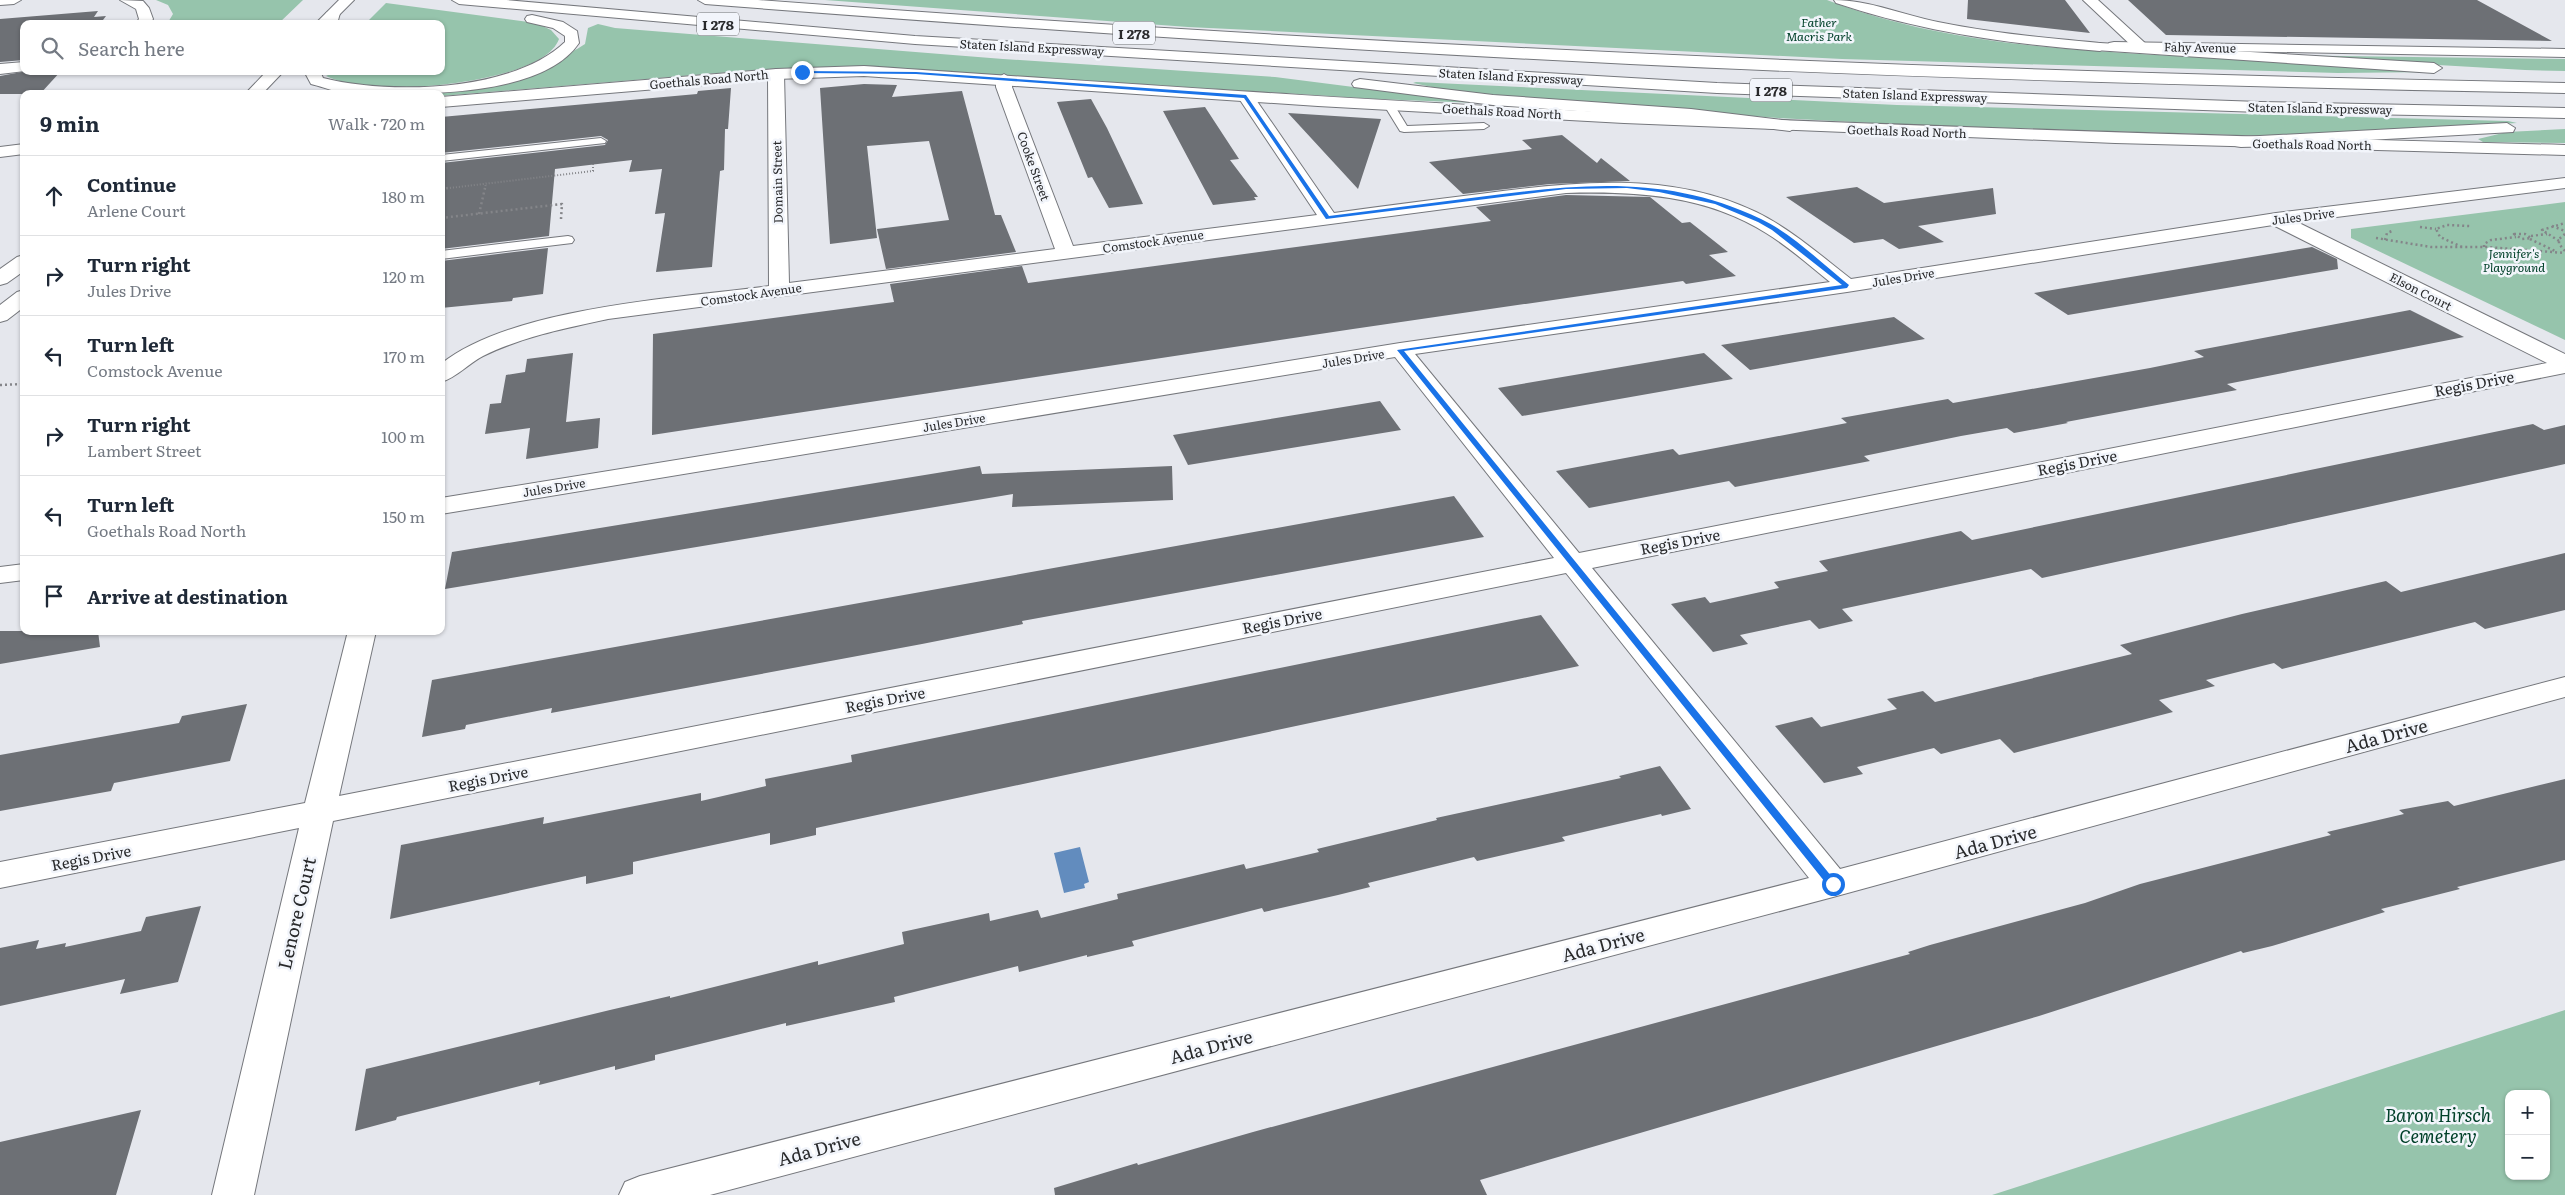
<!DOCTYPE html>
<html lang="en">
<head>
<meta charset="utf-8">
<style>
  :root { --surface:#fff; --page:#f6f6f7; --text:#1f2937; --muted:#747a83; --line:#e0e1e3 }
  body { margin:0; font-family:Literata,serif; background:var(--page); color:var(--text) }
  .controls { position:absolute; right:15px; bottom:15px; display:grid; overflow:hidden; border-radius:10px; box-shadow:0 1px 4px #0004 }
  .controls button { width:45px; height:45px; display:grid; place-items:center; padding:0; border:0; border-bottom:1px solid var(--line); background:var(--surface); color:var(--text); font:25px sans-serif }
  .stop { position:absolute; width:15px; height:15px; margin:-11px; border:4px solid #1a73e8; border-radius:50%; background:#fff }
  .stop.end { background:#1a73e8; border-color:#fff; box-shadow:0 1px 5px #0008 }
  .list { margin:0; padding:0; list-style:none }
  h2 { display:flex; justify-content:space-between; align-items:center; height:65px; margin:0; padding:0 20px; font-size:21px }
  h2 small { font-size:16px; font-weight:400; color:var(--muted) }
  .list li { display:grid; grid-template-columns:32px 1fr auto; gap:15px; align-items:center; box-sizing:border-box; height:80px; padding:0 20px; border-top:1px solid var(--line) }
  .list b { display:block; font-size:19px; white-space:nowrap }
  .list p { margin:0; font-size:16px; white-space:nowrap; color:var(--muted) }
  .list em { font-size:16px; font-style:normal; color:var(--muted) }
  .icon { flex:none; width:28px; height:28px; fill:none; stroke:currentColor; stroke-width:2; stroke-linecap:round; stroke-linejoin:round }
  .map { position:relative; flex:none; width:2565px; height:1195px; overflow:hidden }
  .search { position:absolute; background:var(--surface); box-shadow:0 1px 4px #0004; left:20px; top:20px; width:425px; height:55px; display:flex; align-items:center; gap:12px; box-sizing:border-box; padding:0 18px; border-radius:10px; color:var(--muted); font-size:19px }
  .panel { position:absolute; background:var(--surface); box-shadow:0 1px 4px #0004; left:20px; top:90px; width:425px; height:545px; border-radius:10px }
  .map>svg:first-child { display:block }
  .green { fill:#96c4ac; fill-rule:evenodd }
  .water { fill:#628cbe }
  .building { fill:#6d7075 }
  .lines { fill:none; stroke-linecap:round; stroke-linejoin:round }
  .service-casing { stroke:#75777c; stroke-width:2 }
  .minor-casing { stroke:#75777c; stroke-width:2 }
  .tertiary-casing { stroke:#75777c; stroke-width:2 }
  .secondary-casing { stroke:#75777c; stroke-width:2 }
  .motorway-casing { stroke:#75777c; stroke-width:2 }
  .path-far1 { stroke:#848589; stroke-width:2; stroke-dasharray:1 2; stroke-linecap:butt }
  .path { stroke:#848589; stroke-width:2.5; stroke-dasharray:2 3; stroke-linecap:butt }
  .service { fill:#fff; fill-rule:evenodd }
  .minor { fill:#fff; fill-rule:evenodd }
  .tertiary { fill:#fff; fill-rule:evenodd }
  .secondary { fill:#fff; fill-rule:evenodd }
  .motorway { fill:#fff; fill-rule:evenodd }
  .route { fill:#1a73e8 }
  .labels { text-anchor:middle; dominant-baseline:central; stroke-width:5; stroke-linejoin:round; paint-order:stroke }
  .far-park-label { font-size:12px; font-style:italic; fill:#014029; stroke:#f2f5fb }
  .far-street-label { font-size:12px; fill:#28292b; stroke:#f2f5fb }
  .shield { fill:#f2f5fb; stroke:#656669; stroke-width:1 }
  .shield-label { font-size:14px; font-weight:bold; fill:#28292b }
  .street-label { font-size:15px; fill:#28292b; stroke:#f2f5fb }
  .near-street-label { font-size:18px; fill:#28292b; stroke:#f2f5fb }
  .near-park-label { font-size:18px; font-style:italic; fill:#014029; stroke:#f2f5fb }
</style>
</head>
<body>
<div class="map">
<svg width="2565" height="1195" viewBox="0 0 2565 1195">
  <rect width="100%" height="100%" fill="#e5e7ed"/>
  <path class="green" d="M 156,0 L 303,0 L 278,24 L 167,24 L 173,14 L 168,5 Z
    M 825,0 L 1827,0 C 1939,43 2057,49 2176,56 C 2262,61 2348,67 2433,72 L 2338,73 L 1842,59 L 1188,27 Z
    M 386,3 L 536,23 L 551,30 L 559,39 C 544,81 408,91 370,87 C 354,86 340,82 326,76 L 330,74 L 328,71 L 441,71 L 441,24 L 365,24 Z
    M 598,24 L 615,28 L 1003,59 L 1275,77 L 1479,103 L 1376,99 L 854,66 L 767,69 L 441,96 L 441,94 L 430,94 C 472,88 551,67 585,44 L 588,28 Z
    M 2265,55 L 2565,59 L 2565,71 L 2525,70 Z
    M 1416,82 L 1897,105 L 2508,121 L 2517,123 L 2318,135 L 2266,136 L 1910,125 L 1778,118 L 1533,99 L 1451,91 L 1413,83 Z
    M 2565,129 L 2565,143 L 2483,142 L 2478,139 L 2507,132 Z
    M 2565,202 L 2565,340 L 2351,238 L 2351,229 Z
    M 2565,1010 L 2565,1195 L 1992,1195 ZM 2509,1094 L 2546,1094 L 2546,1176 L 2509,1176 Z"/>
  <path class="water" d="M 1080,847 L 1089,882 L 1084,884 L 1085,888 L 1064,893 L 1054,853 Z"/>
  <path class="building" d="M 1968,0 L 2065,0 L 2090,33 L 1967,19 Z
    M 2128,0 L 2477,0 L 2552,41 L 2166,35 Z
    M 98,11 L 94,17 L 106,16 L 100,24 L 24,24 L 24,60 L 0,62 L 0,19 Z
    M 27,71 L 61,71 L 40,94 L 0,94 L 0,76 Z
    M 864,84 L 897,85 L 892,97 L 962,91 L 995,215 L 1001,215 L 1016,252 L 886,269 L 877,229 L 949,220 L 929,141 L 867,146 L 877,238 L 830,244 L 820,88 Z
    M 731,88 L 728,129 L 725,129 L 724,170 L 720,171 L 712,267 L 656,272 L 665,213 L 655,214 L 662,169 L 629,172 L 632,160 L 555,169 L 549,236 L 441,249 L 441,163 L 605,145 L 608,140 L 601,136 L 441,153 L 441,117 L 697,94 L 698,91 Z
    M 1091,99 L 1107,128 L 1143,204 L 1109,208 L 1092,177 L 1088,178 L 1057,102 Z
    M 1205,107 L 1239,159 L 1230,160 L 1258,197 L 1254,197 L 1256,200 L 1213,205 L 1163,111 Z
    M 1288,113 L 1381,119 L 1358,189 Z
    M 1562,135 L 1597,163 L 1601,158 L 1630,181 L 1550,184 L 1463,194 L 1429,162 L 1532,149 L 1522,140 Z
    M 1857,187 L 1884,203 L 1993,188 L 1996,214 L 1918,226 L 1944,242 L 1899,249 L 1883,239 L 1854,243 L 1786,197 Z
    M 1566,195 L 1650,197 L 1682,223 L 1690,222 L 1728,252 L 1709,255 L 1736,276 L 1686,284 L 1683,281 L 1353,329 L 652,435 L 653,334 L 894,302 L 890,284 L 1022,266 L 1028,283 L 1491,221 L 1476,207 Z
    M 2312,247 L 2337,259 L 2338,269 L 2068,315 L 2034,293 Z
    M 548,248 L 543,294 L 513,298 L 512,301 L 441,308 L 441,261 Z
    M 2410,310 L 2464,337 L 2227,384 L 2237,390 L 2066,422 L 2068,423 L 2014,433 L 2007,428 L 1961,436 L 1864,456 L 1870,461 L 1735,487 L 1729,481 L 1589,508 L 1556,471 L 1673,449 L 1679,455 L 1847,423 L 1841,418 L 1919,404 L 1948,399 L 1953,403 L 2150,368 L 2204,357 L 2194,351 Z
    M 1894,317 L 1925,339 L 1750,370 L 1721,345 Z
    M 573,353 L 566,422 L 600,418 L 598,448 L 526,459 L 530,428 L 485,434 L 490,404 L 501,403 L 506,375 L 525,372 L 527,359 Z
    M 1704,353 L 1733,379 L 1522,416 L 1498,388 Z
    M 1380,401 L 1401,430 L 1188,465 L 1173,435 Z
    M 2533,424 L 2544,430 L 2565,425 L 2565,464 L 2042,578 L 2031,569 L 1842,609 L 1853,621 L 1819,629 L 1810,620 L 1740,635 L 1748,644 L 1713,652 L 1671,604 L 1705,597 L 1710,603 L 1779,588 L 1774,582 L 1828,571 L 1819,561 L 1961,531 L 1972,540 Z
    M 980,466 L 982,474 L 1172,466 L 1173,500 L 1012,507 L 1013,494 L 445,589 L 452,552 Z
    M 1454,496 L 1484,537 L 1022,621 L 1023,624 L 922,644 L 551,713 L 552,708 L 466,725 L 465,729 L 422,737 L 432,680 Z
    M 2565,553 L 2565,610 L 2485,629 L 2475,622 L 2282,669 L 2274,663 L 2206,680 L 2215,686 L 2159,700 L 2173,712 L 2014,753 L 2000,739 L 1941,754 L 1934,748 L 1857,767 L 1863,774 L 1824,783 L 1775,726 L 1812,717 L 1821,727 L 1897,709 L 1887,699 L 1923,691 L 1935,702 L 2132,654 L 2120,645 L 2242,614 L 2386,581 L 2401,592 Z
    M 1541,615 L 1579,666 L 816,828 L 816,835 L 770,845 L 770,833 L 633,862 L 633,874 L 586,884 L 586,876 L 390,919 L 401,845 L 544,817 L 543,824 L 701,793 L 701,801 L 766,786 L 765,779 L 852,762 L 851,755 Z
    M 0,631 L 98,631 L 100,647 L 0,664 Z
    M 247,704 L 230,761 L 114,783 L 111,791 L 0,811 L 0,755 L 179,723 L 182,716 Z
    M 1660,766 L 1691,809 L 1662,816 L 1661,814 L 1562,837 L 1565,841 L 1477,861 L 1474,857 L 1368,883 L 1370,887 L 1338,895 L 1264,912 L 1262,908 L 1219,919 L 1132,941 L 1134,946 L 1087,957 L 1087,955 L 1019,972 L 1018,966 L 894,997 L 895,1002 L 786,1026 L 786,1023 L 655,1055 L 655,1060 L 615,1070 L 615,1066 L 539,1085 L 540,1081 L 397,1117 L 396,1120 L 355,1131 L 366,1069 L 610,1010 L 670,996 L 670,998 L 818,961 L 818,965 L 904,944 L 902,932 L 989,913 L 990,921 L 1038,910 L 1041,918 L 1118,899 L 1117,894 L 1244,864 L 1246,869 L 1319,852 L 1317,849 L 1437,820 L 1436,818 L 1621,778 L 1619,776 Z
    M 2565,779 L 2565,860 L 2457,887 L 2460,889 L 2381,909 L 2385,912 L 2272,946 L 2243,953 L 2241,951 L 2039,1016 L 1480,1180 L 1487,1195 L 1055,1195 L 1054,1188 L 1137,1163 L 1138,1165 L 1253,1132 L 1910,954 L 1908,952 L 1930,945 L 2085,903 L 2140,884 L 2331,835 L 2327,832 L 2404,814 L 2399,810 L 2448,801 L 2454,806 Z
    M 201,906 L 178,982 L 120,994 L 125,979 L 0,1006 L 0,948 L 39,940 L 36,949 L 66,943 L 65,947 L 141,931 L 146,917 Z
    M 141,1110 L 116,1195 L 0,1195 L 0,1142 Z"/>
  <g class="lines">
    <defs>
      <path id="service" d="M 1389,102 L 1393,103 L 1407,126 L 1484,123 L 1489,126 L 1484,129 L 1404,132 L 1400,131 L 1384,105 Z
        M 601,138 L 606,141 L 605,143 L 441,161 L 441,155 Z
        M 568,236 L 572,237 L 574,240 L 572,243 L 441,259 L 441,251 Z"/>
      <path id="minor" d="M 0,0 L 21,0 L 14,4 L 0,5 Z
        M 120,0 L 143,1 L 149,8 L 153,19 L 150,24 L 135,24 L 139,19 L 136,9 Z
        M 2083,0 L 2098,0 L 2145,43 L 2147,46 L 2145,49 L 2135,49 Z
        M 24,62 L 25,71 L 0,74 L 0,64 Z
        M 776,69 L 784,74 L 789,283 L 1055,249 L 996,87 L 996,79 L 1004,74 L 1012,79 L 1012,87 L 1073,246 L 1317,215 L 1238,97 L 1246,92 L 1252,94 L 1334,213 C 1383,206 1431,200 1480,194 C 1572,182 1669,170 1756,212 C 1791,229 1820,255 1851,279 L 2276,213 L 2565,178 L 2565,188 L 2297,222 L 2565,354 L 2565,373 L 1592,568 L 1840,869 L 2565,677 L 2565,697 L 1833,897 L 710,1195 L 619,1195 L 625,1182 L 640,1176 L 1809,878 L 1566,573 L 333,821 L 254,1195 L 212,1195 L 299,828 L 0,888 L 0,862 L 305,803 L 348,631 L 376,631 L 339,796 L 1554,558 L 1395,357 L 441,514 L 441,498 L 1400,343 L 1830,282 C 1809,265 1789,247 1766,233 C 1706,195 1635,191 1566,193 L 608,319 C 566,328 522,337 483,356 C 469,363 456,378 441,382 L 441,364 C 512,307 679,298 769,286 L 768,74 ZM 2273,225 L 2547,363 L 1579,553 L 1415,354 L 1847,292 Z
        M 24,564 L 24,580 L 0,583 L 0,567 Z"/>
      <path id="tertiary" d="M 2114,42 L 2565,49 L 2565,57 L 2109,49 L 2107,46 L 2109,43 Z
        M 24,144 L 24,154 L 0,157 L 0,147 Z"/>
      <path id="secondary" d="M 339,0 L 354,0 L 330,24 L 315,24 Z
        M 1834,0 C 1869,0 1903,15 1938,22 C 1991,33 2046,38 2100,43 L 2107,47 L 2100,51 C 2010,44 1922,32 1836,3 Z
        M 864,66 C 1117,83 1371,101 1624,113 C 1938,128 2251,137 2565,145 L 2565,155 L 2115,143 L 1624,123 L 1318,106 L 864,76 L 776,79 L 441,107 L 441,97 L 776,69 Z
        M 267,71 L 284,71 L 262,94 L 245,94 Z
        M 24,255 L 24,271 L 7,283 L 0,285 L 0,269 L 17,257 Z
        M 24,290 L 24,307 L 7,320 L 0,322 L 0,305 L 17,292 Z"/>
      <path id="motorway" d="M 452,0 L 506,0 L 915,36 L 1717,83 L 2260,102 L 2565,108 L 2565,118 L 2260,112 L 1717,93 L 915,44 L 459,4 Z
        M 698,0 L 758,0 C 1360,46 1962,72 2565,83 L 2565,93 C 2253,87 1941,79 1630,64 C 1321,49 1013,28 705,4 Z
        M 333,9 L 340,13 L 337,24 L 323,24 L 326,13 Z
        M 532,15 L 563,22 L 577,31 L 579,43 C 546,92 443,94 391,94 C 377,94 362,95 348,94 C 336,92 323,87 311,84 L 304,71 L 320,71 L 323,78 C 389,95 513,92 565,42 L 565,36 L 553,28 L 527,22 L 525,19 L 527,16 Z
        M 2100,43 L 2434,63 L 2442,68 L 2434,73 L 2095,50 L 2093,47 Z
        M 1360,79 L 1493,95 L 1691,109 L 1790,121 L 1798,126 L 1790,131 L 1691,119 L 1493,105 L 1354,87 L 1352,84 L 1354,81 Z
        M 2507,123 L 2515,128 L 2513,132 L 2241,147 L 2235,146 L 2232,142 L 2235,138 L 2241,137 Z"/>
    </defs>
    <use href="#service" class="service-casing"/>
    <use href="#minor" class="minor-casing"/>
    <use href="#tertiary" class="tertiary-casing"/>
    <use href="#secondary" class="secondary-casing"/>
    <use href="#motorway" class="motorway-casing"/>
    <path class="path-far1" d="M 441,189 L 593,171 L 593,162
      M 485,189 L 486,183"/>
    <path class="path" d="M 441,189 L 448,188
      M 479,214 L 485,188
      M 441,218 L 562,204 L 561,219
      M 2552,226 L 2565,231
      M 2420,227 L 2436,229
      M 2514,234 L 2525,234 L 2531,238 L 2522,239 Z
      M 2565,234 L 2559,239 L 2559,244 L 2565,251
      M 2531,236 L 2547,234
      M 2376,238 L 2431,247 L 2487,247 L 2565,253
      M 2530,239 L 2555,251
      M 2385,240 L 2387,233 L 2392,231
      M 2559,241 L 2542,230 L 2565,223
      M 2462,247 L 2440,237 L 2436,229 L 2447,225 L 2470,226
      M 2484,247 L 2484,244 L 2491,240 L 2516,237
      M 0,385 L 24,384"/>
    <use href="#service" class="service"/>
    <use href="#minor" class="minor"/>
    <use href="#tertiary" class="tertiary"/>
    <use href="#secondary" class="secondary"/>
    <use href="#motorway" class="motorway"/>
  </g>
  <path class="route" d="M 801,71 L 916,72 L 1246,95 L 1329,216 C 1379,210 1429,203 1479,197 C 1579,184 1667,174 1761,219 C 1793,234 1821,263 1849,285 L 1847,288 L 1404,351 L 1836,882 L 1836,887 L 1829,887 L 1397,350 L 1842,285 L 1772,230 L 1758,222 L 1715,204 L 1659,192 L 1627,188 L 1566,189 L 1326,219 L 1244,98 L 916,74 L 802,73 Z"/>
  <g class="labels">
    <g class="far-park-label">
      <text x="1819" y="22">Father<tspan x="1819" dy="14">Macris Park</tspan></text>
      <text x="2514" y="253">Jennifer's<tspan x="2514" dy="14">Playground</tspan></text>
    </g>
    <g class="far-street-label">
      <text transform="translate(1032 47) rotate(3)">Staten Island Expressway</text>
      <text transform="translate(2200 47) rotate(1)">Fahy Avenue</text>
      <text transform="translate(1511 76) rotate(3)">Staten Island Expressway</text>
      <text transform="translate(709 79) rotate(-5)">Goethals Road North</text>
      <text transform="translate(1915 95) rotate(2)">Staten Island Expressway</text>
      <text transform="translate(2320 108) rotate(1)">Staten Island Expressway</text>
      <text transform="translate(1502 111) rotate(3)">Goethals Road North</text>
      <text transform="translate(1907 131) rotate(2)">Goethals Road North</text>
      <text transform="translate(2312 144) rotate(1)">Goethals Road North</text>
      <text transform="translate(1034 166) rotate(70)">Cooke Street</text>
      <text transform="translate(777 182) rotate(-91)">Domain Street</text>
      <text transform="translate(2303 216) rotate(-7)">Jules Drive</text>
      <text transform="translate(1153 241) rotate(-8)">Comstock Avenue</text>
      <text transform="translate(1903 277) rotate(-9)">Jules Drive</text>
      <text transform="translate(2421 291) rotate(27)">Elson Court</text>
      <text transform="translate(751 294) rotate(-8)">Comstock Avenue</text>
      <text transform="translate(1353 358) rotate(-9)">Jules Drive</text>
      <text transform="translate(954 422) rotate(-9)">Jules Drive</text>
      <text transform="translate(554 487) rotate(-9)">Jules Drive</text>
    </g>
    <g class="shield">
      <rect x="697" y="12.5" width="42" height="23" rx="4"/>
      <rect x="1113" y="21.5" width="42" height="23" rx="4"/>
      <rect x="1750" y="78.5" width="42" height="23" rx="4"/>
    </g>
    <g class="shield-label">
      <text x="718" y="24">I 278</text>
      <text x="1134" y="33">I 278</text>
      <text x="1771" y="90">I 278</text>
    </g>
    <g class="street-label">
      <text transform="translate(2474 383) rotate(-11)">Regis Drive</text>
      <text transform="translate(2077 462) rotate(-11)">Regis Drive</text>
      <text transform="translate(1680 541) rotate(-11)">Regis Drive</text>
      <text transform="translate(1282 620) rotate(-11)">Regis Drive</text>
      <text transform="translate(885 699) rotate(-11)">Regis Drive</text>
      <text transform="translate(488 778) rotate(-11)">Regis Drive</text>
      <text transform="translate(91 857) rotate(-11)">Regis Drive</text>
    </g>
    <g class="near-street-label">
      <text transform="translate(2386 735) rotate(-15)">Ada Drive</text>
      <text transform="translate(1995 841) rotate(-15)">Ada Drive</text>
      <text transform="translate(296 913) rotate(-77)">Lenore Court</text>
      <text transform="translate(1603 944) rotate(-15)">Ada Drive</text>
      <text transform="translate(1211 1046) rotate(-15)">Ada Drive</text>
      <text transform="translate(819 1148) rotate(-15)">Ada Drive</text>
    </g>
    <g class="near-park-label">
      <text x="2438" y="1114">Baron Hirsch<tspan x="2438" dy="21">Cemetery</tspan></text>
    </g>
  </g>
</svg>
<div class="controls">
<button>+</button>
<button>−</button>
</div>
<div class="stop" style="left:1833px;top:884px"></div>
<div class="stop end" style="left:802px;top:72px"></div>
<div class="search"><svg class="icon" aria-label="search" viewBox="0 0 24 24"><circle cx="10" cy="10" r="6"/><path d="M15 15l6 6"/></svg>Search here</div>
<section class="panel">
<h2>9 min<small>Walk · 720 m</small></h2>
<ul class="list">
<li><svg class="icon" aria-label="ahead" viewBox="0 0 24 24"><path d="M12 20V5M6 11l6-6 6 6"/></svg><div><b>Continue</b><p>Arlene Court</p></div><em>180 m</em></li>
<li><svg class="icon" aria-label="right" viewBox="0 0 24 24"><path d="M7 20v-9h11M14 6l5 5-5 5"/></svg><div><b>Turn right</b><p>Jules Drive</p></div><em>120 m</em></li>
<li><svg class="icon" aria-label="left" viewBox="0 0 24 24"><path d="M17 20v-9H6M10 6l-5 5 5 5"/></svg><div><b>Turn left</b><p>Comstock Avenue</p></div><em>170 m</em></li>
<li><svg class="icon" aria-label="right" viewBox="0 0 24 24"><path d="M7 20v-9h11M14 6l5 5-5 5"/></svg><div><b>Turn right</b><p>Lambert Street</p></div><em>100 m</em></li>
<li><svg class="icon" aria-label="left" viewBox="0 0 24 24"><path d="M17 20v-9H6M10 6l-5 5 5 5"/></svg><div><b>Turn left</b><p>Goethals Road North</p></div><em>150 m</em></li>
<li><svg class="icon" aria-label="arrive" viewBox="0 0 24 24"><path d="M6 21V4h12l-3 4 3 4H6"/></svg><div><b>Arrive at destination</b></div></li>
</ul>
</section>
</div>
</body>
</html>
